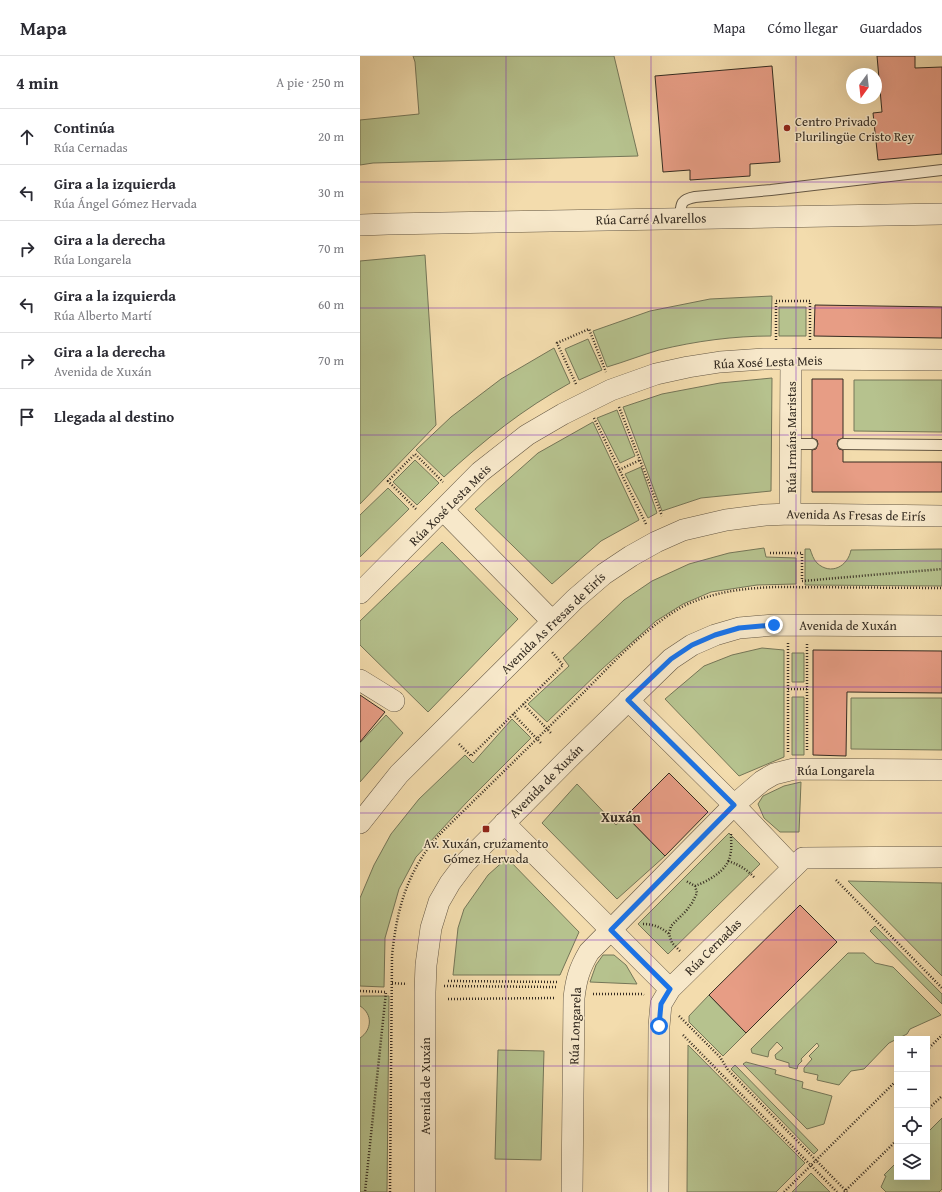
<!DOCTYPE html>
<html lang="es">
<head>
<meta charset="utf-8">
<style>
  :root { --surface:#fff; --page:#f2f2f3; --text:#2b2b33; --muted:#7c7c81; --line:#e1e1e2 }
  body { margin:0; font-family:"Gentium Book Plus",serif; background:var(--page); color:var(--text) }
  .controls { position:absolute; right:12px; bottom:12px; display:grid; overflow:hidden; border-radius:0px; box-shadow:0 4px 16px #0002 }
  .controls button { width:36px; height:36px; display:grid; place-items:center; padding:0; border:0; border-bottom:1px solid var(--line); background:var(--surface); color:var(--text); font:20px sans-serif }
  .compass { position:absolute; left:486px; top:12px; width:36px; height:36px; border-radius:50%; background:var(--surface); box-shadow:0 4px 16px #0002; rotate:195deg }
  .stop { position:absolute; width:12px; height:12px; margin:-9px; border:3px solid #1a73e8; border-radius:50%; background:#fff }
  .stop.end { background:#1a73e8; border-color:#fff; box-shadow:0 1px 4px #0008 }
  .list { margin:0; padding:0; list-style:none }
  h2 { display:flex; justify-content:space-between; align-items:center; height:52px; margin:0; padding:0 16px; font-size:17px }
  h2 small { font-size:13px; font-weight:400; color:var(--muted) }
  .list li { display:grid; grid-template-columns:26px 1fr auto; gap:12px; align-items:center; box-sizing:border-box; height:56px; padding:0 16px; border-top:1px solid var(--line) }
  .list b { display:block; font-size:15px; white-space:nowrap }
  .list p { margin:0; font-size:13px; white-space:nowrap; color:var(--muted) }
  .list em { font-size:13px; font-style:normal; color:var(--muted) }
  .icon { flex:none; width:22px; height:22px; fill:none; stroke:currentColor; stroke-width:2; stroke-linecap:round; stroke-linejoin:round }
  .map { position:relative; flex:none; width:582px; height:1136px; overflow:hidden }
  header { display:flex; align-items:center; gap:24px; box-sizing:border-box; height:56px; padding:0 20px; background:var(--surface); border-bottom:1px solid var(--line) }
  header strong { font-size:19px }
  nav { display:flex; gap:22px; margin-inline-start:auto; font-size:14px }
  main { display:flex }
  aside { flex:1; background:var(--surface) }
  .map>svg:first-child { display:block }
  .green { fill:#b6c28e; stroke:#757658 }
  .building { fill:#e79d85; stroke:#342b21 }
  .lines { fill:none; stroke-linecap:round; stroke-linejoin:round }
  .lane-casing { stroke:#645744; stroke-width:12 }
  .street-casing { stroke:#645744; stroke-width:22 }
  .path { stroke:#342b21; stroke-width:2.5; stroke-dasharray:1 2; stroke-linecap:butt }
  .lane { stroke:#f7e8ca; stroke-width:10 }
  .street { stroke:#f7e8ca; stroke-width:21 }
  .route { stroke:#1a73e8; stroke-width:5 }
  .grid { fill:none; stroke:#7b2cbf; stroke-width:1; stroke-opacity:0.55 }
  .poi-dot { fill:#8f2418; stroke:#f7e8ca; stroke-width:1.5 }
  .labels { text-anchor:middle; dominant-baseline:central; stroke-width:3; stroke-linejoin:round; paint-order:stroke }
  .poi-label { font-size:13px; fill:#342b21; stroke:#f7e8ca; text-anchor:start }
  .street-label { font-size:13px; fill:#342b21; stroke:#f7e8ca }
  .neighbourhood-label { font-size:14px; font-weight:bold; fill:#342b21; stroke:#f7e8ca }
</style>
</head>
<body>
<header>
<strong>Mapa</strong>
<nav><a>Mapa</a><a>Cómo llegar</a><a>Guardados</a></nav>
</header>
<main>
<aside>
<h2>4 min<small>A pie · 250 m</small></h2>
<ul class="list">
<li><svg class="icon" aria-label="ahead" viewBox="0 0 24 24"><path d="M12 20V5M6 11l6-6 6 6"/></svg><div><b>Continúa</b><p>Rúa Cernadas</p></div><em>20 m</em></li>
<li><svg class="icon" aria-label="left" viewBox="0 0 24 24"><path d="M17 20v-9H6M10 6l-5 5 5 5"/></svg><div><b>Gira a la izquierda</b><p>Rúa Ángel Gómez Hervada</p></div><em>30 m</em></li>
<li><svg class="icon" aria-label="right" viewBox="0 0 24 24"><path d="M7 20v-9h11M14 6l5 5-5 5"/></svg><div><b>Gira a la derecha</b><p>Rúa Longarela</p></div><em>70 m</em></li>
<li><svg class="icon" aria-label="left" viewBox="0 0 24 24"><path d="M17 20v-9H6M10 6l-5 5 5 5"/></svg><div><b>Gira a la izquierda</b><p>Rúa Alberto Martí</p></div><em>60 m</em></li>
<li><svg class="icon" aria-label="right" viewBox="0 0 24 24"><path d="M7 20v-9h11M14 6l5 5-5 5"/></svg><div><b>Gira a la derecha</b><p>Avenida de Xuxán</p></div><em>70 m</em></li>
<li><svg class="icon" aria-label="arrive" viewBox="0 0 24 24"><path d="M6 21V4h12l-3 4 3 4H6"/></svg><div><b>Llegada al destino</b></div></li>
</ul>
</aside>
<div class="map">
<svg width="582" height="1136" viewBox="0 0 582 1136">
  <rect width="100%" height="100%" fill="#f3dcad"/>
  <filter id="stains"><feTurbulence type="fractalNoise" baseFrequency=".005" numOctaves="4"/><feColorMatrix values="0 0 0 0 .2 0 0 0 0 .09 0 0 0 0 .02 0 0 0 .5 -.17"/></filter>
  <radialGradient id="worn" r=".72"><stop offset=".6" stop-color="#630" stop-opacity="0"/><stop offset="1" stop-color="#630" stop-opacity=".3"/></radialGradient>
  <path class="green" d="M 53,0 L 254,0 L 278,100 L 13,107 L 0,109 L 0,64 L 59,58 L 55,6 Z
    M 65,199 L 76,369 L 0,448 L 0,205 Z
    M 412,240 L 411,280 C 374,280 336,285 299,294 C 282,299 264,306 247,311 L 233,275 L 290,255 L 350,243 Z
    M 419,251 L 446,251 L 446,280 L 419,280 Z
    M 228,283 L 242,314 L 219,324 L 205,293 Z
    M 194,292 L 210,327 C 163,353 124,384 84,421 L 56,394 L 91,361 L 141,323 Z
    M 412,322 L 411,435 L 341,442 L 302,455 L 263,351 L 302,338 L 360,327 Z
    M 494,324 L 582,324 L 582,376 L 494,375 Z
    M 257,354 L 275,400 L 260,407 L 237,362 Z
    M 233,366 L 279,464 L 241,485 L 192,528 L 115,453 L 178,397 Z
    M 55,404 L 79,427 L 57,449 L 33,426 Z
    M 281,411 L 297,457 L 288,462 L 265,418 Z
    M 28,432 L 49,453 L 0,501 L 0,459 Z
    M 82,486 L 158,563 L 68,656 L 0,589 L 0,565 Z
    M 404,492 L 406,501 L 436,502 L 436,528 L 397,529 L 351,536 L 323,548 L 296,565 L 242,613 L 187,666 L 168,648 L 209,610 L 203,602 L 264,544 L 292,525 L 329,508 L 369,497 Z
    M 445,493 L 450,493 C 452,498 453,503 457,507 C 471,520 488,510 491,494 L 582,493 L 582,530 L 445,529 Z
    M 402,592 L 424,594 L 424,701 L 379,720 L 305,643 L 344,610 L 372,599 Z
    M 432,597 L 444,597 L 444,626 L 432,626 Z
    M 432,641 L 444,641 L 444,699 L 432,699 Z
    M 491,642 L 582,642 L 582,694 L 491,693 Z
    M 26,659 L 43,677 L 0,726 L 0,687 Z
    M 152,663 L 171,682 L 107,746 L 56,801 L 39,833 L 25,882 L 24,931 L 0,930 L 0,842 L 14,809 L 31,778 L 59,743 L 105,699 L 113,707 Z
    M 441,726 L 439,776 L 420,776 L 404,762 L 398,748 L 403,740 L 424,730 Z
    M 217,728 L 256,769 L 266,760 L 305,800 L 257,843 L 182,767 Z
    M 369,777 L 400,808 L 308,898 L 278,868 Z
    M 147,802 L 219,876 L 200,919 L 93,919 L 98,872 L 104,853 L 128,819 Z
    M 488,825 L 582,827 L 582,920 Z
    M 515,870 L 582,938 L 582,948 L 510,875 Z
    M 488,897 L 504,897 L 515,907 L 533,911 L 581,959 L 550,973 L 547,978 L 529,987 L 504,1013 L 491,1015 L 479,1029 L 457,1024 L 458,1019 L 444,1016 L 444,1012 L 452,1003 L 449,1000 L 459,990 L 457,987 L 441,1003 L 442,1005 L 438,1009 L 437,1013 L 429,1011 L 429,1007 L 416,1003 L 415,999 L 423,992 L 417,986 L 409,995 L 408,1001 L 392,997 L 391,993 Z
    M 243,899 L 254,899 L 266,909 L 277,928 L 230,926 L 236,909 Z
    M 349,939 L 386,977 L 363,1000 L 329,966 L 329,960 Z
    M 0,940 L 29,940 L 27,1136 L 0,1136 L 0,982 C 12,974 13,958 0,950 Z
    M 328,989 L 445,1107 L 416,1136 L 327,1136 Z
    M 138,994 L 184,995 L 181,1104 L 135,1103 Z
    M 386,1006 L 416,1014 L 415,1018 L 443,1026 L 442,1032 L 472,1040 L 464,1068 L 447,1073 L 383,1008 Z
    M 375,1009 L 458,1094 L 454,1098 L 371,1013 Z
    M 582,1062 L 582,1133 L 579,1136 L 526,1136 L 521,1131 L 526,1120 L 524,1119 L 537,1106 L 537,1121 L 567,1121 L 567,1077 Z
    M 451,1117 L 470,1136 L 432,1136 Z"/>
  <path class="building" d="M 517,0 L 555,0 L 555,12 L 582,11 L 582,98 L 518,104 L 513,57 L 522,56 Z
    M 412,10 L 420,106 L 390,108 L 390,120 L 330,124 L 330,114 L 303,116 L 295,20 Z
    M 455,249 L 582,251 L 582,282 L 454,280 Z
    M 452,323 L 483,323 L 483,382 L 478,384 L 477,388 L 479,393 L 483,394 L 483,406 L 582,406 L 582,436 L 452,436 L 452,394 L 456,393 L 458,388 L 457,384 L 452,382 Z
    M 453,594 L 582,595 L 582,637 L 487,636 L 486,700 L 453,699 Z
    M 0,639 L 25,656 L 0,686 Z
    M 309,717 L 348,756 L 305,800 L 266,760 Z
    M 440,849 L 477,886 L 386,977 L 349,939 Z"/>
  <g class="lines">
    <defs>
      <path id="lane" d="M 320,162 C 321,148 320,144 335,141 L 411,134 L 582,114
        M 431,388 L 452,388
        M 483,388 L 582,389"/>
      <path id="street" d="M 0,169 L 28,168 L 582,158
        M 83,454 L 192,565
        M 430,458 L 431,303
        M 0,537 L 120,416 L 167,379 L 203,358 L 251,334 L 296,318 L 328,311 L 360,306 L 404,303 L 431,303 L 582,304
        M 0,624 L 34,645
        M 268,644 L 374,749 L 433,811
        M 0,767 L 39,718 L 215,543 L 244,518 L 271,500 L 296,486 L 323,474 L 366,464 L 405,459 L 430,458 L 582,460
        M 144,767 L 310,933
        M 65,1136 L 65,936 L 66,909 L 71,872 L 79,846 L 90,827 L 105,807 L 207,704 L 311,603 L 332,589 L 355,579 L 379,572 L 414,569 L 582,570
        M 212,1136 L 214,942 C 216,924 219,913 229,896 L 374,749 L 402,725 L 414,718 L 434,713 L 582,714
        M 298,1136 L 299,970 L 301,948 L 310,933 L 443,802 L 582,801"/>
    </defs>
    <use href="#lane" class="lane-casing"/>
    <use href="#street" class="street-casing"/>
    <path class="path" d="M 416,284 L 416,245 L 450,245 L 450,284
      M 216,328 L 197,287 L 229,273 L 246,316
      M 259,351 L 302,460
      M 234,362 L 286,468
      M 259,414 L 280,404
      M 56,453 L 28,425 L 55,398 L 83,426
      M 410,497 L 442,497 L 442,525 L 582,513
      M 428,587 L 428,696
      M 428,633 L 447,633
      M 163,648 L 192,678
      M 153,658 L 182,688
      M 99,688 L 111,700 L 203,609 L 192,596
      M 447,694 L 447,587
      M 368,805 C 380,809 386,813 395,822
      M 476,824 L 582,932
      M 335,830 C 348,825 367,815 370,800 C 372,793 371,786 371,778
      M 283,868 C 293,868 301,871 309,878
      M 320,895 L 312,887 L 309,878 L 311,870 L 326,855 L 332,847 L 337,837 L 335,830 L 326,825
      M 88,925 L 198,926
      M 32,927 L 47,928
      M 84,930 L 197,931
      M 0,935 L 26,936 L 5,1136
      M 233,938 L 282,938 L 284,939
      M 88,943 L 195,942
      M 319,960 L 360,1001 L 368,1014 L 487,1136
      M 323,979 L 477,1136
      M 567,994 L 582,979
      M 567,1054 L 582,1040
      M 30,1136 L 32,900 C 36,860 44,825 69,791 C 74,784 81,777 87,771 C 132,727 177,683 221,639 C 252,608 283,573 322,551 C 351,536 384,532 416,531 L 582,532
      M 424,1136 L 537,1024
      M 484,1136 L 537,1084"/>
    <use href="#lane" class="lane"/>
    <use href="#street" class="street"/>
  </g>
  <g class="lines">
    <path class="route" d="M 299,970 L 301,948 L 310,933 L 251,874 L 374,749 L 268,644 L 311,603 L 332,589 L 355,579 L 379,572 L 414,569"/>
  </g>
  <path class="grid" d="M 146,0 L 146,1136M 291,0 L 291,1136M 436,0 L 436,1136M 0,126 L 582,126M 0,252 L 582,252M 0,379 L 582,379M 0,505 L 582,505M 0,631 L 582,631M 0,757 L 582,757M 0,884 L 582,884M 0,1010 L 537,1010M 567,1010 L 582,1010"/>
  <g class="poi-dot">
    <circle cx="427" cy="72" r="4"/>
    <rect x="122" y="769" width="8" height="8" rx="2"/>
  </g>
  <g class="labels">
    <g class="poi-label">
      <text x="435" y="65">Centro Privado<tspan x="435" dy="15">Plurilingüe Cristo Rey</tspan></text>
      <text x="126" y="787" text-anchor="middle">Av. Xuxán, cruzamento<tspan x="126" dy="15">Gómez Hervada</tspan></text>
    </g>
    <g class="street-label">
      <text transform="translate(291 163) rotate(-1)">Rúa Carré Alvarellos</text>
      <text transform="translate(408 306) rotate(-2)">Rúa Xosé Lesta Meis</text>
      <text transform="translate(431 381) rotate(-90)">Rúa Irmáns Maristas</text>
      <text transform="translate(90 449) rotate(-45)">Rúa Xosé Lesta Meis</text>
      <text transform="translate(496 459) rotate(1)">Avenida As Fresas de Eirís</text>
      <text transform="translate(193 567) rotate(-44)">Avenida As Fresas de Eirís</text>
      <text x="488" y="569">Avenida de Xuxán</text>
      <text x="476" y="714">Rúa Longarela</text>
      <text transform="translate(186 725) rotate(-45)">Avenida de Xuxán</text>
      <text transform="translate(353 891) rotate(-45)">Rúa Cernadas</text>
      <text transform="translate(215 970) rotate(-88)">Rúa Longarela</text>
      <text transform="translate(65 1030) rotate(-90)">Avenida de Xuxán</text>
    </g>
    <g class="neighbourhood-label">
      <text x="261" y="761">Xuxán</text>
    </g>
  </g>
  <rect width="100%" height="100%" filter="url(#stains)"/>
  <rect width="100%" height="100%" fill="url(#worn)"/>
</svg>
<div class="controls">
<button>+</button>
<button>−</button>
<button><svg class="icon" aria-label="locate" viewBox="0 0 24 24"><circle cx="12" cy="12" r="6"/><path d="M12 2v4M12 18v4M2 12h4M18 12h4"/></svg></button>
<button><svg class="icon" aria-label="layers" viewBox="0 0 24 24"><path d="M12 4l9 5-9 5-9-5zM3 14l9 5 9-5"/></svg></button>
</div>
<svg class="compass" viewBox="-18 -18 36 36"><path d="M0-13l5 13h-10z" fill="#e53935"/><path d="M0 13l5-13h-10z" fill="#7c7c81"/></svg>
<div class="stop" style="left:299px;top:970px"></div>
<div class="stop end" style="left:414px;top:569px"></div>
</div>
</main>
</body>
</html>
